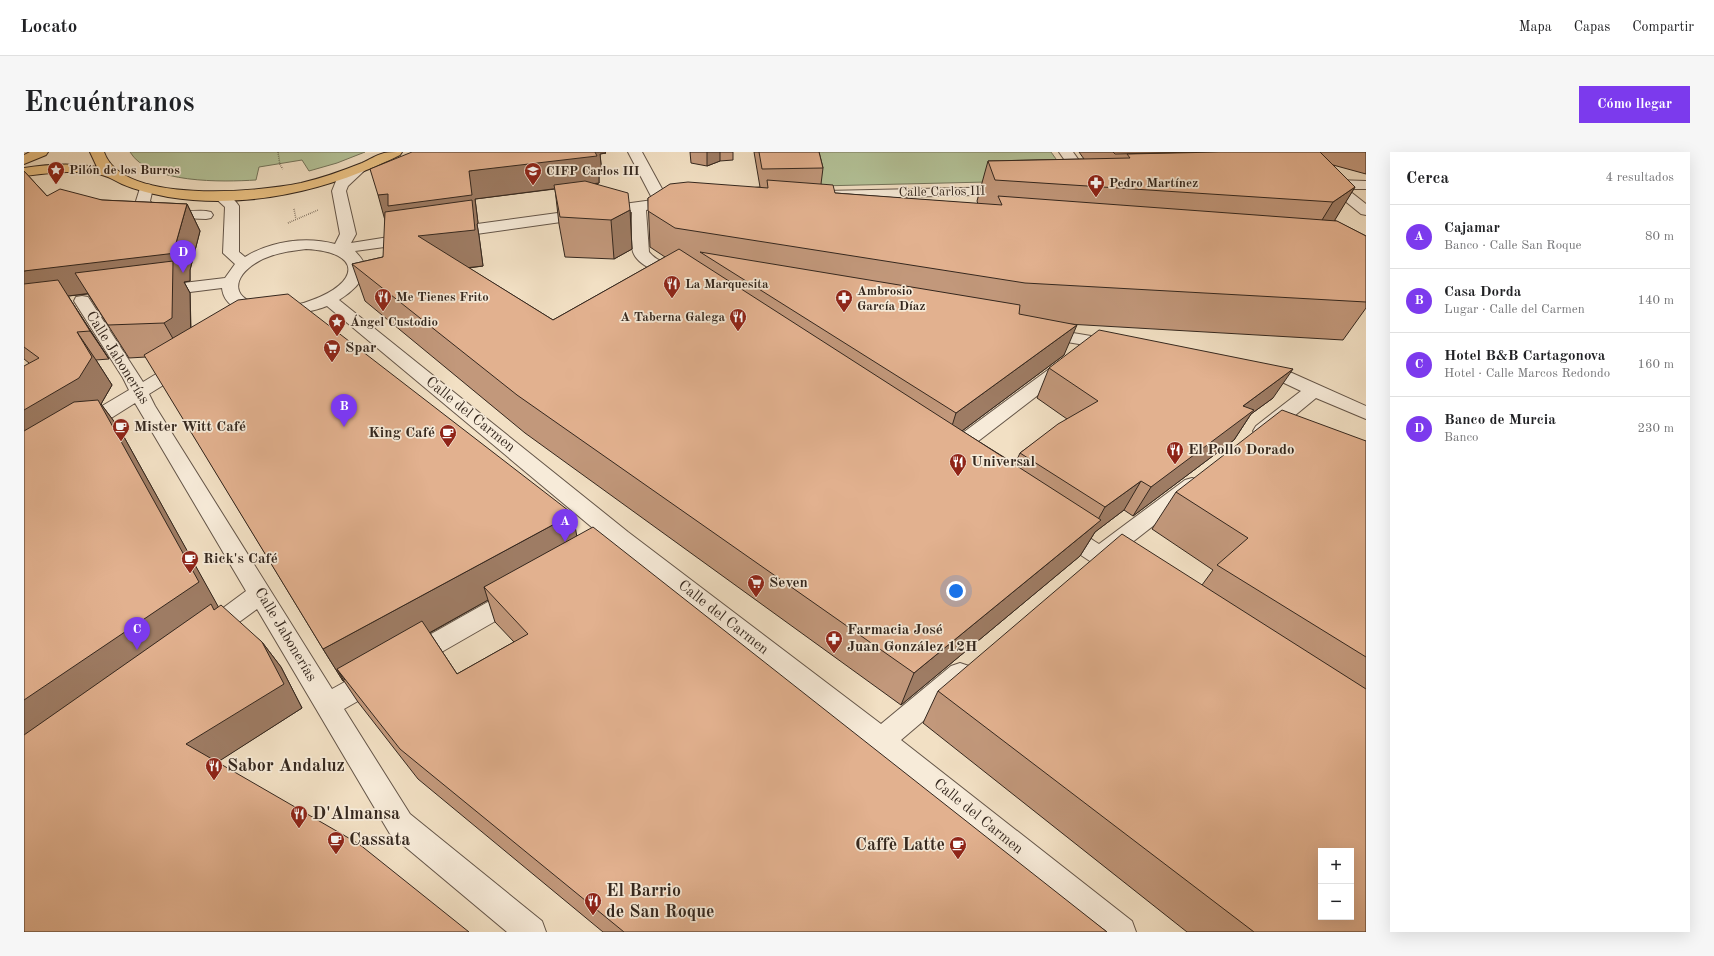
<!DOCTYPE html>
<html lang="es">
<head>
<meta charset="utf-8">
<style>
  :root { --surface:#fff; --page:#f6f6f6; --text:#202124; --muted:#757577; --line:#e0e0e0; --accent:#7c3aed }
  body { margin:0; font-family:"Old Standard TT",serif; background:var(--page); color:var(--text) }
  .controls { position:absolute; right:12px; bottom:12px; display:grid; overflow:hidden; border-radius:0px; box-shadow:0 4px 16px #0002 }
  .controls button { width:36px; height:36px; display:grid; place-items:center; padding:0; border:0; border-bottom:1px solid var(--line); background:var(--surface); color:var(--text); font:20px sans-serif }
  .you { position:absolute; left:932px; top:439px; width:14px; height:14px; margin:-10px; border:3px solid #fff; border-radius:50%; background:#1a73e8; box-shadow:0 0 0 6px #1a73e833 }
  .badge { display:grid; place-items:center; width:26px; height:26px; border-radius:50%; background:var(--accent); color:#fff; font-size:13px; font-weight:700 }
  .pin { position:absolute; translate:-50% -33px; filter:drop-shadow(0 1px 2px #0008) }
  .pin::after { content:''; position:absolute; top:21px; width:14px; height:12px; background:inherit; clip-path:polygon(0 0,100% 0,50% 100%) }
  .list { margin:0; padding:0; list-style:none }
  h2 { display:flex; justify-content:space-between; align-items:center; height:52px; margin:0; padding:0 16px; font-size:17px }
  h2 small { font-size:13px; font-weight:400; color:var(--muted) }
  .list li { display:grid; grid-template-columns:26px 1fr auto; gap:12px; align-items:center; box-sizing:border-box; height:64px; padding:0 16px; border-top:1px solid var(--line) }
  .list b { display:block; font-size:15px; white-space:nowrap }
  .list p { margin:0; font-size:13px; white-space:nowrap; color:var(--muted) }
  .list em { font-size:13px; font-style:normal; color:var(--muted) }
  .map { position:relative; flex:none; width:1342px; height:780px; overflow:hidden; border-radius:0px }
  header { display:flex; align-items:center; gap:24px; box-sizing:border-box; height:56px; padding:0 20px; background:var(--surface); border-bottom:1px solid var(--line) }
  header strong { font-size:19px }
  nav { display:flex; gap:22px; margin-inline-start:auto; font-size:14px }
  .intro { display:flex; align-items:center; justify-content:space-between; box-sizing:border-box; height:96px; padding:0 24px }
  h1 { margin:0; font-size:28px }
  .button { padding:10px 18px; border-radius:0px; background:var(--accent); color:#fff; font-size:14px; font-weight:700 }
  main { display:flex; gap:24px; padding:0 24px }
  aside { flex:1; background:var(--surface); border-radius:0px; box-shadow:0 4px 16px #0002 }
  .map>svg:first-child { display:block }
  .green { fill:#b4c399; stroke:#74755c }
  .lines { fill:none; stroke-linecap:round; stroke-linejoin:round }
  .minor-casing { stroke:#645548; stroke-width:2 }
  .major-casing { stroke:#34271e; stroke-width:2 }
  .path { stroke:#34271e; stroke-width:1.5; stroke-dasharray:0.5 1.5; stroke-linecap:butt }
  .minor { fill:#f7ebd9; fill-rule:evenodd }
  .major { fill:#e9c082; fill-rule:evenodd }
  .wall { fill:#c2987b; stroke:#34271e; fill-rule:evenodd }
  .shaded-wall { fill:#9e7c64; stroke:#34271e }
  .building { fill:#e2b18f; stroke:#34271e; fill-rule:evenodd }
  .labels { text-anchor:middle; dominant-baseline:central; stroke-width:3.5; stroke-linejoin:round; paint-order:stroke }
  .far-poi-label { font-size:13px; font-weight:bold; fill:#34271e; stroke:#f7ebd9; text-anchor:start }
  .far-street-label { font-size:13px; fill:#34271e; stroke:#f7ebd9 }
  .poi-label { font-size:15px; font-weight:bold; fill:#34271e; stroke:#f7ebd9; text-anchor:start }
  .street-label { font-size:15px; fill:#34271e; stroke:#f7ebd9 }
  .near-poi-label { font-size:18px; font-weight:bold; fill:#34271e; stroke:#f7ebd9; text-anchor:start }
</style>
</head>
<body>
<header>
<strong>Locato</strong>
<nav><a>Mapa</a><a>Capas</a><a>Compartir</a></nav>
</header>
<div class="intro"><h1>Encuéntranos</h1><a class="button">Cómo llegar</a></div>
<main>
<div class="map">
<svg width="1342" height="780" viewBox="0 0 1342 780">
  <rect width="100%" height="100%" fill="#f2e0c4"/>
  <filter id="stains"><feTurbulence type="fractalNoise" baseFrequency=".005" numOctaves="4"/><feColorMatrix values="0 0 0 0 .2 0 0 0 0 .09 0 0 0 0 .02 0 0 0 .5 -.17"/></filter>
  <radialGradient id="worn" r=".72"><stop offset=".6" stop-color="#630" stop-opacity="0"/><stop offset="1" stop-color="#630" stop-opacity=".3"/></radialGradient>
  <path class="green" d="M 106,0 L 341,0 L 313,11 L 285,19 L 278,8 L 235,15 L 232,28 C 199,30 125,32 106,0 Z
    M 787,0 L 1027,0 L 1047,28 L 795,34 Z"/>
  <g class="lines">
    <defs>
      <path id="minor" d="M 604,0 L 618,0 L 643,46 L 653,45 L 658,46 L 660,49 L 658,52 L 622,58 L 625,100 C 635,112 649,113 664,117 L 666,120 L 664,123 C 649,127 615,117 609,100 C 607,93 608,69 608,60 L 424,86 L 419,84 L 416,81 L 419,78 L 424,76 L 629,48 Z
        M 1035,0 L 1049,0 L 1071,31 L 1069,34 L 1064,35 L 1059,34 Z
        M 1259,0 L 1274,0 L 1312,28 L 1342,29 L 1342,37 L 1323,37 L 1342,52 L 1342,63 L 1337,62 L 1305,36 L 1294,35 L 1292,32 L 1295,29 Z
        M 334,14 L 339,15 L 341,18 L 324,34 L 322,39 L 332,82 L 327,91 L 390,81 L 395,83 L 398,86 L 395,89 L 390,91 L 331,99 C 335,104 341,109 341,116 C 342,128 325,142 315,148 L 604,380 L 857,572 L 927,514 L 936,511 L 945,514 L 948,522 L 945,530 L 877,588 L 1108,769 L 1112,780 L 1073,780 L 848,597 L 588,392 L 303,154 C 279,164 202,175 198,136 L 134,144 L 128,142 L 126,139 L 128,136 L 134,134 L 201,126 L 211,112 L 199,101 L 201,55 L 189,44 L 191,41 C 201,39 210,46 215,54 L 215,100 L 221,105 C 247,89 282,84 311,92 L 316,82 L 308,39 L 312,29 L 329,15 ZM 282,97 C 340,100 335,131 288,148 C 274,154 258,155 243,153 C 206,150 206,125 235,109 C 250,101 266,99 282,97 Z
        M 122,32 L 127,33 L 129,36 L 126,49 C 135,63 167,58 182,59 L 187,60 L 189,63 L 187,66 L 182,67 L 129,65 L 119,60 L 112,49 L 117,33 Z
        M 985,35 L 990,36 L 992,39 L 990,42 L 801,47 L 796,46 L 794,43 L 796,40 L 801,39 Z
        M 58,144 L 64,145 L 119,230 L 155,208 L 161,206 L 167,208 L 170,212 L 167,216 L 125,242 L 131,254 L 308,537 L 344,517 L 353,514 L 362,517 L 366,525 L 362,533 L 320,557 L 386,662 L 518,769 L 522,780 L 483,780 L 366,682 L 233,457 L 192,487 L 184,490 L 176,487 L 172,480 L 176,473 L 222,439 L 111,251 L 65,280 L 58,282 L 51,280 L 48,275 L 51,270 L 105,238 L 99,226 L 50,149 L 52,145 Z
        M 1019,176 L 1097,189 L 1100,193 L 1097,197 L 1091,198 L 1013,185 L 1010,181 L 1013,177 Z
        M 1042,207 L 1048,209 L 1051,213 L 1048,217 L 931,307 L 924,309 L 917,307 L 914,302 L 917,297 L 1036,209 Z
        M 1233,214 L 1268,221 L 1342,254 L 1342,267 L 1292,246 L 1246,284 L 1239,286 L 1232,284 L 1229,279 L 1232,274 L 1277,239 L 1258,230 L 1227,224 L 1224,220 L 1227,216 Z
        M 1168,326 L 1175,328 L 1178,333 L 1175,338 L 1092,403 L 1106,413 L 1109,419 L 1106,425 L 1098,428 L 1090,425 L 1028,384 L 1025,378 L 1028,372 C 1045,367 1061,384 1075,392 L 1161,328 Z
        M 493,436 L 501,438 L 505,445 L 501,452 L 395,513 L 386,517 L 377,513 L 374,506 L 377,499 L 485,438 Z"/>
      <path id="major" d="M 6,0 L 24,0 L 22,3 L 0,12 L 0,3 Z
        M 66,0 L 80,0 C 98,53 234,40 277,31 C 298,26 318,19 338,11 C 345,8 352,3 360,1 C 365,0 372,0 378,0 L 376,3 C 305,38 224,58 144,45 C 129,42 112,38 98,32 C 93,30 89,27 84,25 C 63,16 23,21 0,24 L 0,16 C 25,12 49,11 73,15 Z"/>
    </defs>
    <use href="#minor" class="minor-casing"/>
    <use href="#major" class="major-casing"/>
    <path class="path" d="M 254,0 L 256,13 L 259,17
      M 270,57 L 272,67
      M 264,71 L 294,58"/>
    <use href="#minor" class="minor"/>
    <use href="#major" class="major"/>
  </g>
  <path class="wall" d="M 388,0 L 582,1 L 576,2 L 578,22 L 575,22 L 575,31 L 571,32 L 606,58 L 608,97 L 590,107 L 541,105 L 535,72 L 531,37 L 451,47 L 454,71 L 453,72 L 455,84 L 459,114 L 445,116 L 529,168 L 641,105 L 626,95 L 624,46 L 736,35 L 730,0 L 795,0 L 799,16 L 797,32 L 811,41 L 954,52 L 953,49 L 964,9 L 1060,7 L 1055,0 L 1342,0 L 1342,22 L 1309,13 L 1331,35 L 1310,68 L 1342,84 L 1342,156 L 1319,188 L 1044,172 L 1040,203 L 938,279 L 991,312 L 996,301 L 1043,267 L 1013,246 L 1025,216 L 1249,246 L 1227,262 L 1210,288 L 1109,364 L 1100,358 L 1071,380 L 1056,404 L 877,553 L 501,281 L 341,149 L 328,112 L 359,105 Z
    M 666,0 L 709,0 L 709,8 L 696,9 L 683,14 L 667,11 Z
    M 0,19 L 23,44 L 78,48 L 163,52 L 176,79 L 166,118 L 166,129 L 160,130 L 166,141 L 167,176 L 552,384 L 1083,780 L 579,780 L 394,627 L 334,550 L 320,529 L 319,529 L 299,497 L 122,205 L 105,206 L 64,142 L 44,144 L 85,207 L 72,208 L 88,233 L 77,252 L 95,276 L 194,455 L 238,490 L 257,515 L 278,556 L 193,610 L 0,780 L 5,211 L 0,207 ZM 464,448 L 471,470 L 490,490 L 433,522 L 406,481 Z
    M 1342,289 L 1342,780 L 1163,780 L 899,571 L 914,539 L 1178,433 L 1189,418 L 1128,377 L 1152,340 Z"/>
  <path class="shaded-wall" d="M 570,0 L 581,0 L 582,1 L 576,2 L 578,22 L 575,22 L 575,31 L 451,47 L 454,71 L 453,72 L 455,84 L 459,114 L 404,120 L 362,72 L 354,43 L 445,19 Z
    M 683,0 L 696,0 L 696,9 L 683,14 Z
    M 1331,35 L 1306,76 L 1284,91 L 1309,50 Z
    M 163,52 L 176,79 L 166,118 L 166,129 L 160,130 L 166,141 L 167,199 L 159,204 L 140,171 L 148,131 L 44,144 L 85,207 L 66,179 L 0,149 L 0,119 L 152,91 Z
    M 606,58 L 608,97 L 590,107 L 587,68 Z
    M 1053,173 L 1040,203 L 923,290 L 932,261 Z
    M 53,180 L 72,208 L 88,233 L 77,252 L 95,276 L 195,456 L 0,593 L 0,258 Z
    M 1269,217 L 1249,246 L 1227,262 L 1210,288 L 1109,364 L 1127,335 L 1219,254 Z
    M 1117,329 L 1100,358 L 1071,380 L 1056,404 L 877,553 L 890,521 L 1071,373 L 1081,355 Z
    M 549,362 L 555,397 L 460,435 L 464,448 L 321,528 L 313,517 L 320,529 L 319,529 L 299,497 Z
    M 238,490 L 257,515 L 278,556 L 186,615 L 162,592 Z"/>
  <path class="building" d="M 388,0 L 571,0 L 573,4 L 445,19 L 448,43 L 364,54 L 364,42 L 354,43 L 346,17 Z
    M 735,0 L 795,0 L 799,16 L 738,17 Z
    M 1089,0 L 1173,0 L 1091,2 Z
    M 1195,0 L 1296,0 L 1331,35 L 1309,50 L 971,28 L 964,9 L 1106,6 L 1103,2 Z
    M 0,19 L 23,44 L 36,37 L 78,48 L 163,52 L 152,91 L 152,101 L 0,119 Z
    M 743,28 L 809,33 L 811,41 L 978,53 L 974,44 L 1313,69 L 1342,84 L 1342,150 L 1001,131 L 651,76 L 624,59 L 624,46 L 646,32 L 664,30 L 744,36 Z
    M 561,29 L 604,41 L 606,58 L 587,68 L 536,65 L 530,33 Z
    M 448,48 L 451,78 L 394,84 L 529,168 L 655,97 L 1077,368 L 890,521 L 493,243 L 328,112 L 359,105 L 361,60 Z
    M 676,100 L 996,153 L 995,162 L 1053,173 L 932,261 Z
    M 149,109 L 148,166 L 140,171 L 84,173 L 51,121 Z
    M 34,128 L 66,179 L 53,180 L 68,205 L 55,226 L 0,258 L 0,214 L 15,206 L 0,195 L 0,132 Z
    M 264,142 L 549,362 L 299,497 L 120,203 L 214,148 Z
    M 1075,178 L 1269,217 L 1219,254 L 1230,258 L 1127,335 L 1117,329 L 1081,355 L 996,301 L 1034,272 L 1074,249 L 1025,216 Z
    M 74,248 L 175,430 L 0,548 L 0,279 L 50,250 Z
    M 1258,258 L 1342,289 L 1342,505 L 1193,413 L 1224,386 L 1152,340 Z
    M 569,375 L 1083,780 L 600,780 L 376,597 L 313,517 L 398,469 L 433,522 L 504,482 L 460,435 Z
    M 1098,382 L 1342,537 L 1342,780 L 1230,780 L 914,539 ZM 1297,699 L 1327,699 L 1327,765 L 1297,765 Z
    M 187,452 L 190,458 L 197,453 L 238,490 L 260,532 L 162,592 L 335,692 L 445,780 L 0,780 L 0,583 Z"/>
  <defs>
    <symbol id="sight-pin" viewBox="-11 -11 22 30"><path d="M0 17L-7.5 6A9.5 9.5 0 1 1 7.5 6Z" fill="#8f2418" stroke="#f7ebd9"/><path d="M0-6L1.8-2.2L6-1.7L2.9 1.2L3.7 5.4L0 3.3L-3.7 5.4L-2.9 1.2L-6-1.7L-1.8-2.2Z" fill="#fff"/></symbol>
    <symbol id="university-pin" viewBox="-11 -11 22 30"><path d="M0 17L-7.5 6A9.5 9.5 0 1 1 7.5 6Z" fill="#8f2418" stroke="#f7ebd9"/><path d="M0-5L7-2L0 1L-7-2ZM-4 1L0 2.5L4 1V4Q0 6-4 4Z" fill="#fff"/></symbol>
    <symbol id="pharmacy-pin" viewBox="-11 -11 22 30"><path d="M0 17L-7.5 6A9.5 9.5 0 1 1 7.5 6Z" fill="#8f2418" stroke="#f7ebd9"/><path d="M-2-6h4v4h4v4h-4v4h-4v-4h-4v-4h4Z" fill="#fff"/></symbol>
    <symbol id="restaurant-pin" viewBox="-11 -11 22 30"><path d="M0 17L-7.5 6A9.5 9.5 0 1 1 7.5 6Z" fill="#8f2418" stroke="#f7ebd9"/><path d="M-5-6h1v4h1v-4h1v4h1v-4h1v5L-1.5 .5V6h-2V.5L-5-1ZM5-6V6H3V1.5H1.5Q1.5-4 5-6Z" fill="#fff"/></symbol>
    <symbol id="supermarket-pin" viewBox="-11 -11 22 30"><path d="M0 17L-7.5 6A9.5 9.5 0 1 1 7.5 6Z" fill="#8f2418" stroke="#f7ebd9"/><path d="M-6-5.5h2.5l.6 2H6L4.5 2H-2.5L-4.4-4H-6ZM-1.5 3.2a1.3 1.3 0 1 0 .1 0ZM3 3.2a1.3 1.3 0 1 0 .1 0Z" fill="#fff"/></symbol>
    <symbol id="cafe-pin" viewBox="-11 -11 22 30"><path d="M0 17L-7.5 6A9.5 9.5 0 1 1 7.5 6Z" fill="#8f2418" stroke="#f7ebd9"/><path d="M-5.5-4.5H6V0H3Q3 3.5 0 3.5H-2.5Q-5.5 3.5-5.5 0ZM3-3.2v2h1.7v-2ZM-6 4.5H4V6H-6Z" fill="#fff"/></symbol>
  </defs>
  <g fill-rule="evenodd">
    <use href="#sight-pin" x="22" y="8" width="20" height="27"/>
    <use href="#university-pin" x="499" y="9" width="20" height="27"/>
    <use href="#pharmacy-pin" x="1062" y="21" width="20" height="27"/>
    <use href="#restaurant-pin" x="638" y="122" width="20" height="27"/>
    <use href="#restaurant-pin" x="349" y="135" width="20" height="27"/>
    <use href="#pharmacy-pin" x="810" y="136" width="20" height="27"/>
    <use href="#restaurant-pin" x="704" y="155" width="20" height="27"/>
    <use href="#sight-pin" x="303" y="160" width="20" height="27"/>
    <use href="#supermarket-pin" x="298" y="186" width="20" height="27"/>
    <use href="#cafe-pin" x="87" y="265" width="20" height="27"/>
    <use href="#cafe-pin" x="414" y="271" width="20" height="27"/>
    <use href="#restaurant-pin" x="1141" y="288" width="20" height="27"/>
    <use href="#restaurant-pin" x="924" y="300" width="20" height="27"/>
    <use href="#cafe-pin" x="156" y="397" width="20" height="27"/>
    <use href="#supermarket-pin" x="722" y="421" width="20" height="27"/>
    <use href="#pharmacy-pin" x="800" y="477" width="20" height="27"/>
    <use href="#restaurant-pin" x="180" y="604" width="20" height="27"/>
    <use href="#restaurant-pin" x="265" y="652" width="20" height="27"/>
    <use href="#cafe-pin" x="302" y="678" width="20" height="27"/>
    <use href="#cafe-pin" x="924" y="683" width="20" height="27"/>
    <use href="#restaurant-pin" x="559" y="739" width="20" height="27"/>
  </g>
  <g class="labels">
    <g class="far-poi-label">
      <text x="45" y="18">Pilón de los Burros</text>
      <text x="522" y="19">CIFP Carlos III</text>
      <text x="1085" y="31">Pedro Martínez</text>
      <text x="661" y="132">La Marquesita</text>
      <text x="833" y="139">Ambrosio<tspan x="833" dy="15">García Díaz</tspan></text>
      <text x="372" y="145">Me Tienes Frito</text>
      <text x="701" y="165" text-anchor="end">A Taberna Galega</text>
      <text x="326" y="170">Ángel Custodio</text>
    </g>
    <g class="far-street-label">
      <text transform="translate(918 40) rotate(-1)">Calle Carlos III</text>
    </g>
    <g class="poi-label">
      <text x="321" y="196">Spar</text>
      <text x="110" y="275">Mister Witt Café</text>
      <text x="411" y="281" text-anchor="end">King Café</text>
      <text x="1164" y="298">El Pollo Dorado</text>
      <text x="947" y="310">Universal</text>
      <text x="179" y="407">Rick's Café</text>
      <text x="745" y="431">Seven</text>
      <text x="823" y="478">Farmacia José<tspan x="823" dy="17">Juan González 12H</tspan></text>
    </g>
    <g class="street-label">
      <text transform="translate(93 206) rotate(58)">Calle Jabonerías</text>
      <text transform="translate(446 263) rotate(39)">Calle del Carmen</text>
      <text transform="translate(699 466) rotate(38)">Calle del Carmen</text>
      <text transform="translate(261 483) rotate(59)">Calle Jabonerías</text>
      <text transform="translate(954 665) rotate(39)">Calle del Carmen</text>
    </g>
    <g class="near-poi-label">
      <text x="203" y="614">Sabor Andaluz</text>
      <text x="288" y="662">D'Almansa</text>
      <text x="325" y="688">Cassata</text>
      <text x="921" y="693" text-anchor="end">Caffè Latte</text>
      <text x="582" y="739">El Barrio<tspan x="582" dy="21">de San Roque</tspan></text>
    </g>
  </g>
  <rect width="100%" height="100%" filter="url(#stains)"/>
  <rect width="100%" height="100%" fill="url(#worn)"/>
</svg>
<div class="controls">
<button>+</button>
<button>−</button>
</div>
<div class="you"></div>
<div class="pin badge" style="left:541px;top:390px">A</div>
<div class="pin badge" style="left:320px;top:275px">B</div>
<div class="pin badge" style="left:113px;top:498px">C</div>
<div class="pin badge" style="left:159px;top:121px">D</div>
</div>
<aside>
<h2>Cerca<small>4 resultados</small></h2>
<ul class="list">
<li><span class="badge">A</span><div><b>Cajamar</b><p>Banco · Calle San Roque</p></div><em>80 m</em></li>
<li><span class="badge">B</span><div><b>Casa Dorda</b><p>Lugar · Calle del Carmen</p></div><em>140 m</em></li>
<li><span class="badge">C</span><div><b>Hotel B&amp;B Cartagonova</b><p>Hotel · Calle Marcos Redondo</p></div><em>160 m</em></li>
<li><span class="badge">D</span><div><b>Banco de Murcia</b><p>Banco</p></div><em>230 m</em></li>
</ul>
</aside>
</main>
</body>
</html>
